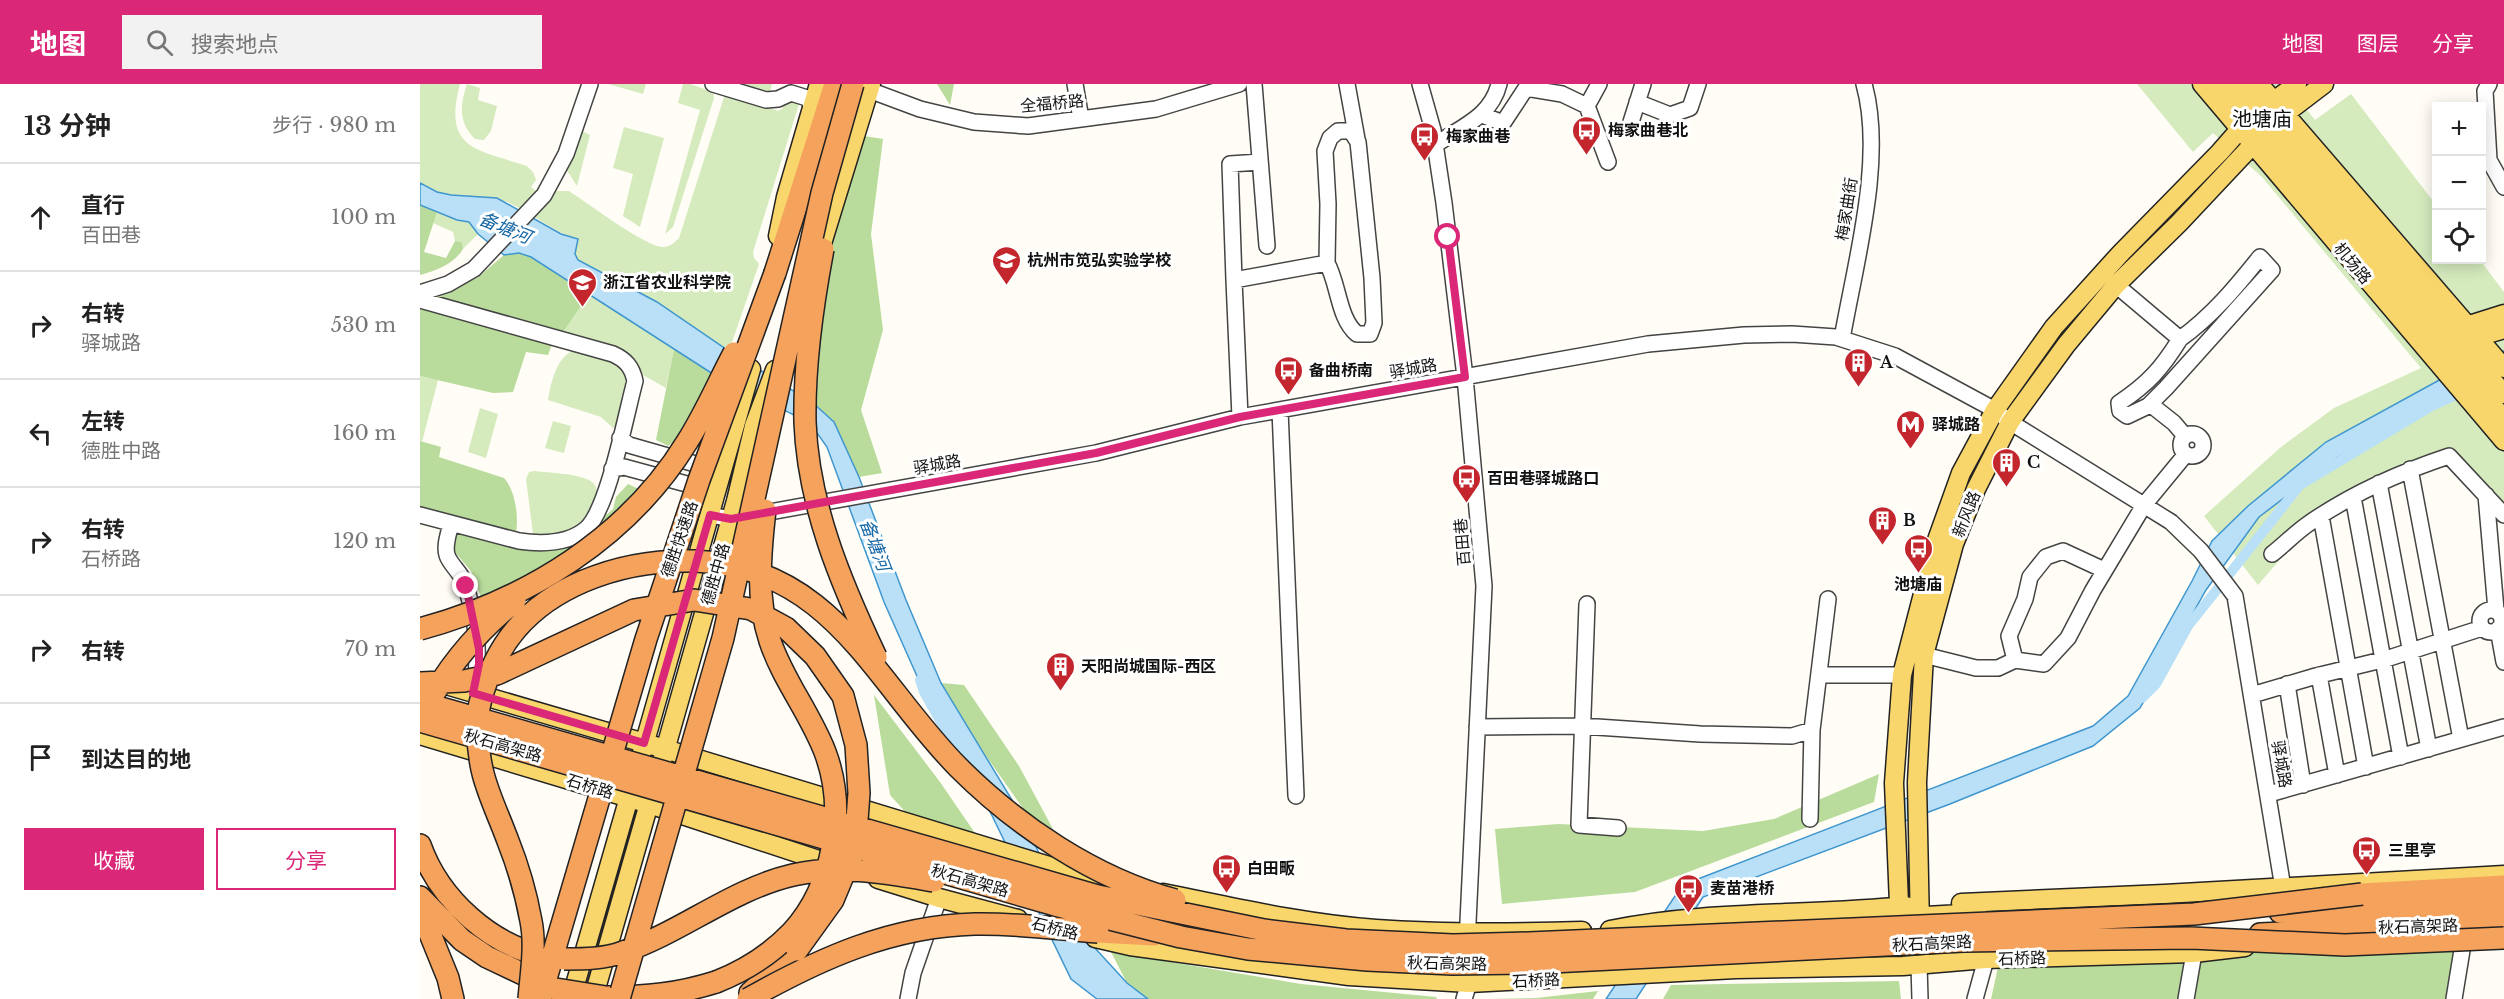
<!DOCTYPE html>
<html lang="zh">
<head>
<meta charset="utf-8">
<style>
  :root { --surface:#fff; --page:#f2f2f2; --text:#222; --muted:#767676; --line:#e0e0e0; --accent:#db2777 }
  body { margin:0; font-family:"Libre Baskerville","Noto Sans SC",serif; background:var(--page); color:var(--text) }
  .controls { position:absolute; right:18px; top:18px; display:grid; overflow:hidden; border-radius:0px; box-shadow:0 3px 15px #0003 }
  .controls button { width:54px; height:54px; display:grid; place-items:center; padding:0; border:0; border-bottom:2px solid var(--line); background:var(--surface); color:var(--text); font:30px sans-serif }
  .stop { position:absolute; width:18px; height:18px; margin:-14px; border:4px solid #db2777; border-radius:50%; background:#fff }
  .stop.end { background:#db2777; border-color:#fff; box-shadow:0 2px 6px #0008 }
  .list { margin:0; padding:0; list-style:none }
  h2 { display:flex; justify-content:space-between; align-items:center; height:78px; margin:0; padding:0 24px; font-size:26px }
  h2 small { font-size:20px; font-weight:400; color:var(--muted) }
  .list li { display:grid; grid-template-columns:39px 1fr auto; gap:18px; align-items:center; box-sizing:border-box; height:108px; padding:0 24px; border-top:2px solid var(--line) }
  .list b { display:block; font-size:22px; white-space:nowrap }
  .list p { margin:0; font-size:20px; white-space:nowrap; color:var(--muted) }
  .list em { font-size:20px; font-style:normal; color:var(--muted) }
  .actions { display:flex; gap:12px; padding:18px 24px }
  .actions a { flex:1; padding:14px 0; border:2px solid var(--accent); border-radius:0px; text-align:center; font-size:21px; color:var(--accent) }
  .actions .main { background:var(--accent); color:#fff }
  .icon { flex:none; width:33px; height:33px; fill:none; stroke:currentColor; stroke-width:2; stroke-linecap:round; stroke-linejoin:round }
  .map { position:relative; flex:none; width:2084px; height:915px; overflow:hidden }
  header { display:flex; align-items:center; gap:36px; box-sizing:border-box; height:84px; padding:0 30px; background:var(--accent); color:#fff }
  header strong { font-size:28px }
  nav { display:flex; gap:33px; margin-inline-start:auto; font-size:21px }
  .search { width:420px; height:54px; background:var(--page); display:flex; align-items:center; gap:15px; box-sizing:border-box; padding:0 21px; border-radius:0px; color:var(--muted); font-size:22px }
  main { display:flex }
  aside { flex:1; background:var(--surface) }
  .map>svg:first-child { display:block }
  .green { fill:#d5ebbd }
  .forest { fill:#b9dc9c }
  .water { fill:#b9e0f7; stroke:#3f96cf; stroke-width:1.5 }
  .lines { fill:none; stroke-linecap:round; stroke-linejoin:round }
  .canal { stroke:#b9e0f7; stroke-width:10 }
  .minor-casing { stroke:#444; stroke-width:18 }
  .major-casing { stroke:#222; stroke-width:21 }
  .highway-casing { stroke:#222; stroke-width:24 }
  .minor { stroke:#fff; stroke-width:15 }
  .major { stroke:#f9d66b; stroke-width:18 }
  .highway { stroke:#f5a25d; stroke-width:21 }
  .highway-bridge-casing { stroke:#222; stroke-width:24; stroke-linecap:butt }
  .highway-bridge { stroke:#f5a25d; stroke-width:21 }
  .route { stroke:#db2777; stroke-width:8 }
  .labels { text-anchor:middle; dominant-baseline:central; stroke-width:6; stroke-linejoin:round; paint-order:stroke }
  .street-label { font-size:16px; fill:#111; stroke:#fff }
  .poi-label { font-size:16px; font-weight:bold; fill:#111; stroke:#fff; text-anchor:start }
  .water-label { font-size:18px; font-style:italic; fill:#1768a6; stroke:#fff }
  .quarter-label { font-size:20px; fill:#111; stroke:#fff }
</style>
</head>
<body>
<header>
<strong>地图</strong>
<div class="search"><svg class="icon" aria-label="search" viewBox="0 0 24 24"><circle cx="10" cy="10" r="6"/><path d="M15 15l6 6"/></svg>搜索地点</div>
<nav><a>地图</a><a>图层</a><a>分享</a></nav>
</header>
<main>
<aside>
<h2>13 分钟<small>步行 · 980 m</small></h2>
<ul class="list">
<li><svg class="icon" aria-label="ahead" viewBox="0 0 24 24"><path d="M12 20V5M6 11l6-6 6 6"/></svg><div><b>直行</b><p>百田巷</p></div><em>100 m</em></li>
<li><svg class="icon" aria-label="right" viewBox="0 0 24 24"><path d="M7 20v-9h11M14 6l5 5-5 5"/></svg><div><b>右转</b><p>驿城路</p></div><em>530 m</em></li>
<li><svg class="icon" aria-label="left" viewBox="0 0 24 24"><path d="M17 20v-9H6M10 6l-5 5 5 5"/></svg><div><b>左转</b><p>德胜中路</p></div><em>160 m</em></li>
<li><svg class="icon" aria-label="right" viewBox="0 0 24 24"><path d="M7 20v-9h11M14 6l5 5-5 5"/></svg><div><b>右转</b><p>石桥路</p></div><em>120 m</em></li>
<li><svg class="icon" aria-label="right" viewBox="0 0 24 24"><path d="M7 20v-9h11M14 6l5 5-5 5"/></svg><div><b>右转</b></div><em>70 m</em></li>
<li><svg class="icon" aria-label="arrive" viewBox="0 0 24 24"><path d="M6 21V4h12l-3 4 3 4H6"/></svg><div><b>到达目的地</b></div></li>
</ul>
<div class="actions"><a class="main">收藏</a><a>分享</a></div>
</aside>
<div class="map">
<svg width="2084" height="915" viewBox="0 0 2084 915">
  <rect width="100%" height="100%" fill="#fffdf5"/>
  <path class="green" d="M 0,0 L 40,0 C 23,65 54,65 107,82 L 113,88 L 116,96 L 111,103 L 126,115 L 135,107 L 149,107 C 166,118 226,163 243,163 C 250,163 254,159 259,154 L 305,10 L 310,10 L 358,27 L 362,25 L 366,16 L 379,20 L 333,168 L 334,174 L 339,180 L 309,267 L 237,218 L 157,176 L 155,170 L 157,155 C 131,147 112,128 87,118 C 59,107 24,120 0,99 Z
    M 47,0 L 60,4 L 58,16 L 77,22 L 71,47 L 64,56 L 55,55 C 38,38 40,21 47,0 Z
    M 188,0 L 226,0 L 223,10 Z
    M 263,0 L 270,0 L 293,8 L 294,14 L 253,143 L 245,150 L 280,26 L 258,19 Z
    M 309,0 L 352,0 L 349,12 Z
    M 1717,0 L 1866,0 L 1895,36 L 1931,10 L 2016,121 L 2016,176 L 2060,176 L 2084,208 L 2084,438 L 2029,377 L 1927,423 L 1883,449 L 1838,501 L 1784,432 L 1861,363 L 1914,324 L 2001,284 L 1842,93 L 1793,49 L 1773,68 Z
    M 204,43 L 244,54 L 220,143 L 203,132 L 213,90 L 193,84 Z
    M 162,47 L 170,51 L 157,102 L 146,85 Z
    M 17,128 L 49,138 L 58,150 L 43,165 L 42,158 L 35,157 L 33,148 L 13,139 Z
    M 169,210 L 254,265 L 246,304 L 221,290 C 219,279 214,274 204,269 L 142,250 Z
    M 152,267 C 169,270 206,273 208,295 C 209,308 200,327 197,341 L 193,344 L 181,333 L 128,316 C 131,299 136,275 152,267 Z
    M 0,292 L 18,296 L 2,358 L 0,357 Z
    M 60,324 L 78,330 L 66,374 L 48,368 Z
    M 133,337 L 151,342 L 144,369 L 125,364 Z
    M 114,387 C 131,389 154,389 169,396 C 188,406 169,435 158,443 C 145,453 127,454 113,450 L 106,395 L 109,388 Z"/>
  <path class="forest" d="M 517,0 L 534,0 L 530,21 Z
    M 444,52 L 463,55 L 451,150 L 463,246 L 441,326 L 462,389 L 439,393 L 414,338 L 393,319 L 412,147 Z
    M 0,121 L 17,128 L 4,168 L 26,174 L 35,157 L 42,158 L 43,165 C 34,180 16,187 0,191 Z
    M 99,169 L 111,173 L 169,210 L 142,250 L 10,214 L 57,194 L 84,171 Z
    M 0,221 L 132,260 L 128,271 L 106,268 L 93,308 L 73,309 L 0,292 Z
    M 254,265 L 296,292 L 261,352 L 248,362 L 236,356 Z
    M 0,357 L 21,363 L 19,373 L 84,394 C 95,406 99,432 96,449 L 0,425 Z
    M 208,400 L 223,407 L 126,487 L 62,516 L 51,487 L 33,466 L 36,446 L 96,462 L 160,454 L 193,425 L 196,413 Z
    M 521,599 L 544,601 L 599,682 L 633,745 L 607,730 L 566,672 Z
    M 454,611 L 520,698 L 557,752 L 489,732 L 470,711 Z
    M 1459,690 L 1454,718 L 1215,808 L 1082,820 L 1075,745 L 1138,740 L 1283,747 L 1354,735 Z
    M 2044,859 L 2034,915 L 1571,915 L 1580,874 Z
    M 691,868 L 881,900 L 1016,913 L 1017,915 L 728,915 L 707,899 Z
    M 1479,897 L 1481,915 L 1243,915 L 1251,901 Z
    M 1178,907 L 1173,915 L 1069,915 L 1116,914 Z"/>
  <path class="water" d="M 0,99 L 17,108 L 31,111 L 77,114 L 141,150 L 158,155 L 155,170 L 158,176 L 237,218 L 309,267 L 393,319 L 414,338 L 439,393 L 486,516 L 521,599 L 601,731 L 652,839 L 707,899 L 728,915 L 677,915 L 651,895 L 564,715 L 504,608 L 464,518 L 407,363 L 390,339 L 296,292 L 111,173 L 99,169 L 84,171 L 58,150 L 49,138 L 37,136 L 0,121 Z
    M 2084,267 L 2084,284 L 1917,374 L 1839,433 L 1786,506 L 1720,624 L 1673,662 L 1530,720 L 1283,813 L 1216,915 L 1186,915 L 1255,812 L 1278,795 L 1673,642 L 1708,612 L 1772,497 L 1792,457 L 1828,422 L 1906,358 L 2023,294 Z"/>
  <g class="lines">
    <path class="canal" d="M 500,596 L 504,608 L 542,675
      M 1722,614 L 1736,600 L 1768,542 L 1880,401 L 2010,323 L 2046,306"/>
    <defs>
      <path id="minor" d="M 293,0 L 346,16 L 358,15 L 371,9 L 387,14 L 393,23
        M 655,0 L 661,35
        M 834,0 L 847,162
        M 927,0 L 937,55
        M 1000,0 L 1013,46 L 1024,119 L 1045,293 L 1064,502 L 1047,859
        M 2069,0 L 2065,7 L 2069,76 L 2084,103
        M 449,6 L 500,25 L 554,38 L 608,42 L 736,25 L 819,0
        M 1217,18 L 1250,31 L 1270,24 L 1278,0
        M 1167,22 L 1188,78
        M 1062,31 L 1083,39 L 1106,4 L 1142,10 L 1167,22 L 1179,0
        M 1211,38 L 1223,0
        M 1015,61 C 1041,43 1071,33 1079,0
        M 814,196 L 810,80 L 840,78
        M 1696,201 L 1760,255 C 1742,284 1728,300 1699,319 L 1700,327 L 1707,332 L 1728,322 L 1746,304 L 1852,186 L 1840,173 C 1816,203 1792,232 1760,255
        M 0,209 L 28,200 L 54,185 L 124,111 L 146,70 L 170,0
        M 0,216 L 193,270 C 206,276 212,283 215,297 C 206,330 188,426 166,445 C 148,460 120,460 99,457 L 0,431
        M 1422,255 C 1435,179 1465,75 1444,0
        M 1730,320 L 1754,339 L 1765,352
        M 860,326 L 876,712
        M 820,333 L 814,196 L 907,179 L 908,120 L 905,67 L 910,54 L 918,47 L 931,47 L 938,58 L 952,194 L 954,239 L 950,250 L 937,250 C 918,234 919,201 907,179
        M1761 361a11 11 0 1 1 22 0a11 11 0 1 1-22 0Z
        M 200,354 L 209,361 L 293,385
        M 192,385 L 204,383 L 285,405
        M 1990,385 L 2041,655
        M 1959,399 L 2009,665
        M 2066,411 L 2076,526
        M 1933,413 L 1981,673
        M 290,431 L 311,435 L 676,369 L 820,333 L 1228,260 L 1324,251 L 1372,250 L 1416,253 L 1475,272 L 1575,326 L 1590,338 L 1751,438 L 1781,467 L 1815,512 L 1863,804 L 1867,813
        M 1901,432 L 1946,683
        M 31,439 C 29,449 24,461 27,471 C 30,481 42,489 46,502 C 56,538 61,567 54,603
        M 1852,470 C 1865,460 1877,447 1891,438 C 1933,409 1981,388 2029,372 L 2084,431
        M 1167,520 L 1159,741 L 1198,744
        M2060 537a11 11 0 1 1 22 0a11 11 0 1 1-22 0Z
        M 2078,545 L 2084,578
        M 1504,571 L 1556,584 L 1578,584 L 1595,576 L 1624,580 L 1648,554 L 1673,506 L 1724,421 L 1766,370
        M 1595,576 L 1589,552 L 1605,515 L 1610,493 L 1626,473 L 1643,467 L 1684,486
        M 1399,591 L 1482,591
        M 1899,591 L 1917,691
        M 1867,600 L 1883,701
        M 1832,611 L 1896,592 L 1966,575 L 2062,544
        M 1057,643 L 1162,642 L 1280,650 L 1372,652 L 1392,646
        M 1849,710 L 2084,643
        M 1390,735 L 1392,646 L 1408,515
        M 1499,881 L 1500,915
        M 488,915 L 493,889 L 519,814
        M 1044,915 L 1049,899 L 1049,889
        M 1555,915 L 1566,875 L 1566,865
        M 1766,915 L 1774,869
        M 2034,915 L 2045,848"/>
      <path id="major" d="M 1782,0 L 2084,357
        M 1800,0 L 2084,335
        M 1820,0 L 2084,310
        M 1839,0 L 2084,284
        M 358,152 L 366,113 L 399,0
        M 396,179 L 451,0
        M 2048,251 L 2046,242 L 2084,230
        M 2057,253 L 2084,245
        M 23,600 L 245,665 L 672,795 L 698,800
        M 0,651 L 229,720 L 420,783
        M 222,668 L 331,285
        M 242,677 L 316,417 L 334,342 L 355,286
        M 458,795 L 519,814 L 598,835
        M 743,809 C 813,823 884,840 956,845 C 1024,850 1093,849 1162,847
        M 1541,819 L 1744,810 L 2084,791
        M 1471,834 L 1558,829
        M 1500,843 L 1497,698 L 1504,571 L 1534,460 L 1556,405 L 1590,338 L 1646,261 L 1696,201 L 1759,139 L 1854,38 L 1904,0
        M 1480,844 L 1474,699 L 1482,591 L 1517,456 L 1541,389 L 1575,326 L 1634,243 L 1701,169 L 1800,68 L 1829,35 L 1877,0
        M 1190,846 C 1287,826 1388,832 1486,822
        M 675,854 L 710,862 L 929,892 L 1049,899 L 1316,885 L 1483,882 L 1566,875 L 1774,869 L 1825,863
        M 151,915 L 212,703
        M 173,915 L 232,709"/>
      <path id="highway" d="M 355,189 L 415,0
        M 0,761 C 19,815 72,864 130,873
        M 1942,810 L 2084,802
        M 0,813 L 42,856 L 67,873 L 126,901
        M 0,825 L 28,894 L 33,915
        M 1860,828 L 2084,821
        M 678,848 L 734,851
        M 1840,850 L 2084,839
        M 330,909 L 377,866
        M 186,913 C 226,913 258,910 296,898"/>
    </defs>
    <use href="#minor" class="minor-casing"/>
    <use href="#major" class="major-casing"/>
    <use href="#highway" class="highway-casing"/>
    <use href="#minor" class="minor"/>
    <use href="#major" class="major"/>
    <use href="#highway" class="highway"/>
    <defs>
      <path id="highway-bridge" d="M 403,165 C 393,218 384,284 385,338 C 388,421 421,499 456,573
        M 0,545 C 107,516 208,454 267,358 C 285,330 298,299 314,269
        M 0,599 L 44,597 L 77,590 L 214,526 L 274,516 L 331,525 L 366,544 L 395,572 L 423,612 L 436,661 L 439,709 L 435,763 L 413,816 L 377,866
        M 15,608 C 36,572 63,543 95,517
        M 0,618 L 678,812 L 844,846 L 926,856 L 1033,861 L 1109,859 L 1774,830 L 1942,810
        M 0,637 L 635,821 L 761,853 L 828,865 L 947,876 L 1032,880 L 1112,879 L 1544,857 L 1771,854 L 1925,861 L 2084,854
        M 144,875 C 164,875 184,875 203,868 C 262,848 312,805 373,791 C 420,780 467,789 514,797
        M 296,898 C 324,887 351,870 372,848 C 414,802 427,726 405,668 C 390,629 363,596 350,557 C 336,515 340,469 345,426
        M 136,905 L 186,913
        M 109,915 C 111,890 116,862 111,837 C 106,810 98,782 88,757 C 72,714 57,691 58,643 C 58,635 58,626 60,619 C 75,559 108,521 164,497 C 199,482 238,476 275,477 C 413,483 454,598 538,683 C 597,742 674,794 755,816
        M 120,915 L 226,555 L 279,396 L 355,189
        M 199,915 L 303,554 L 402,109 L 433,0
        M 328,915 C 399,875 471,842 555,840 C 596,839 637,845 678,848"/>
    </defs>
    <use href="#highway-bridge" class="highway-bridge-casing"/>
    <use href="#highway-bridge" class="highway-bridge"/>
  </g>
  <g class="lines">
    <path class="route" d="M 46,502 L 59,565 L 59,580 L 53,609 L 224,659 L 290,431 L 311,435 L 676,369 L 820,333 L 1045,293 L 1028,153"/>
  </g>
  <defs>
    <symbol id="bus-pin" viewBox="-11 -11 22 30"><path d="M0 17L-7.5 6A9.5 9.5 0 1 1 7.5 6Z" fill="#c4262e" stroke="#fff"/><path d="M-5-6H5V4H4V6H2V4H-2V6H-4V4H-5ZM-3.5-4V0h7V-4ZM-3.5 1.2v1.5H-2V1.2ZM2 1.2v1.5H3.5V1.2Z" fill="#fff"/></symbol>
    <symbol id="school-pin" viewBox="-11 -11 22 30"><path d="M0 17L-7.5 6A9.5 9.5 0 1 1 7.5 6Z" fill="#c4262e" stroke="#fff"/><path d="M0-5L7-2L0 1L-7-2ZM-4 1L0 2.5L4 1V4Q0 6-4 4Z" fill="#fff"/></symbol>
    <symbol id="university-pin" viewBox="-11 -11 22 30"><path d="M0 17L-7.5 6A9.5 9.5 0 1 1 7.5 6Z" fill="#c4262e" stroke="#fff"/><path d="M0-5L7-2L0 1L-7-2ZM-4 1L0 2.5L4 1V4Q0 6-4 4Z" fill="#fff"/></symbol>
    <symbol id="building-pin" viewBox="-11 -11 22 30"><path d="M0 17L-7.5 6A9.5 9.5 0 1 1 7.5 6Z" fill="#c4262e" stroke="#fff"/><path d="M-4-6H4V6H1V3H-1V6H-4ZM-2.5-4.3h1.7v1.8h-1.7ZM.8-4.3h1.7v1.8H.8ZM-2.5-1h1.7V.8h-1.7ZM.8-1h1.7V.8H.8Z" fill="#fff"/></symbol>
    <symbol id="metro-pin" viewBox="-11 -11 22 30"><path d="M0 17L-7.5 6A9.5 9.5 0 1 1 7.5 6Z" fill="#c4262e" stroke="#fff"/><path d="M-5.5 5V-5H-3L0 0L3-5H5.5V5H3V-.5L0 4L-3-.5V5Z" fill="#fff"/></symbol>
  </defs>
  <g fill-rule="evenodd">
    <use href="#bus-pin" x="1150" y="30" width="33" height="45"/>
    <use href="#bus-pin" x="988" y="36" width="33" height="45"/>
    <use href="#school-pin" x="570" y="160" width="33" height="45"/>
    <use href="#university-pin" x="146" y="182" width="33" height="45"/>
    <use href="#building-pin" x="1422" y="262" width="33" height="45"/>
    <use href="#bus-pin" x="852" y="270" width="33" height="45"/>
    <use href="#metro-pin" x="1474" y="324" width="33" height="45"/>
    <use href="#building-pin" x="1570" y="362" width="33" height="45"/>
    <use href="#bus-pin" x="1030" y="378" width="33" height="45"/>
    <use href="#building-pin" x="1446" y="420" width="33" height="45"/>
    <use href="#bus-pin" x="1482" y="448" width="33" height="45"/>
    <use href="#building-pin" x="624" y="566" width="33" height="45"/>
    <use href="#bus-pin" x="1930" y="750" width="33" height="45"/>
    <use href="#bus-pin" x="790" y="768" width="33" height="45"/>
    <use href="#bus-pin" x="1252" y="788" width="33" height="45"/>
  </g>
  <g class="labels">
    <g class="street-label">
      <text transform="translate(632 19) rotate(-5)">全福桥路</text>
      <text transform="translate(1426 125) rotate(-81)">梅家曲街</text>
      <text transform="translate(1933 179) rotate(50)">机场路</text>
      <text transform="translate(993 284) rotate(-10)">驿城路</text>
      <text transform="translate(517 380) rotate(-10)">驿城路</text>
      <text transform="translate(1546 430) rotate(-68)">新风路</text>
      <text transform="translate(259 455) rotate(-71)">德胜快速路</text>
      <text transform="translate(1042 458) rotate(-95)">百田巷</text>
      <text transform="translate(295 490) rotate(-74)">德胜中路</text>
      <text transform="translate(83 661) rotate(16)">秋石高架路</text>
      <text transform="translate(1862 680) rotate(80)">驿城路</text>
      <text transform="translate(170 702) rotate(17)">石桥路</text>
      <text transform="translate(550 796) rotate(16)">秋石高架路</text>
      <text transform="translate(1998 842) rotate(-2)">秋石高架路</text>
      <text transform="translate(635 844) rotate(14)">石桥路</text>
      <text transform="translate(1512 859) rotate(-3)">秋石高架路</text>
      <text transform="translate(1602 874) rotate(-2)">石桥路</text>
      <text transform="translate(1027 879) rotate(1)">秋石高架路</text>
      <text transform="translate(1116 896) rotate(-3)">石桥路</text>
    </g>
    <g class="poi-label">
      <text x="1188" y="46">梅家曲巷北</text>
      <text x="1026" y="52">梅家曲巷</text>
      <text x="607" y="176">杭州市笕弘实验学校</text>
      <text x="183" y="198">浙江省农业科学院</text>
      <text x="1460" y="278">A</text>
      <text x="889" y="286">备曲桥南</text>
      <text x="1512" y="340">驿城路</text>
      <text x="1607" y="378">C</text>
      <text x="1067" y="394">百田巷驿城路口</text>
      <text x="1483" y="436">B</text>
      <text x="1498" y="500" text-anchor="middle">池塘庙</text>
      <text x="661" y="582">天阳尚城国际-西区</text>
      <text x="1968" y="766">三里亭</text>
      <text x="827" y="784">白田畈</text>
      <text x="1290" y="804">麦苗港桥</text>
    </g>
    <g class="water-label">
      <text transform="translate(85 144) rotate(22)">备塘河</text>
      <text transform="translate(455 461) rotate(69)">备塘河</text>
    </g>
    <g class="quarter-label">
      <text x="1842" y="35">池塘庙</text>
    </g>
  </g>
</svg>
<div class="controls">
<button>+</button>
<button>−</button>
<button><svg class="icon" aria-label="locate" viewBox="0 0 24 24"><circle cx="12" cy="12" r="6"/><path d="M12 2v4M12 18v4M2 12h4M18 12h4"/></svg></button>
</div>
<div class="stop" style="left:1028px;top:153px"></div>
<div class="stop end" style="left:46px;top:502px"></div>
</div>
</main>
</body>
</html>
